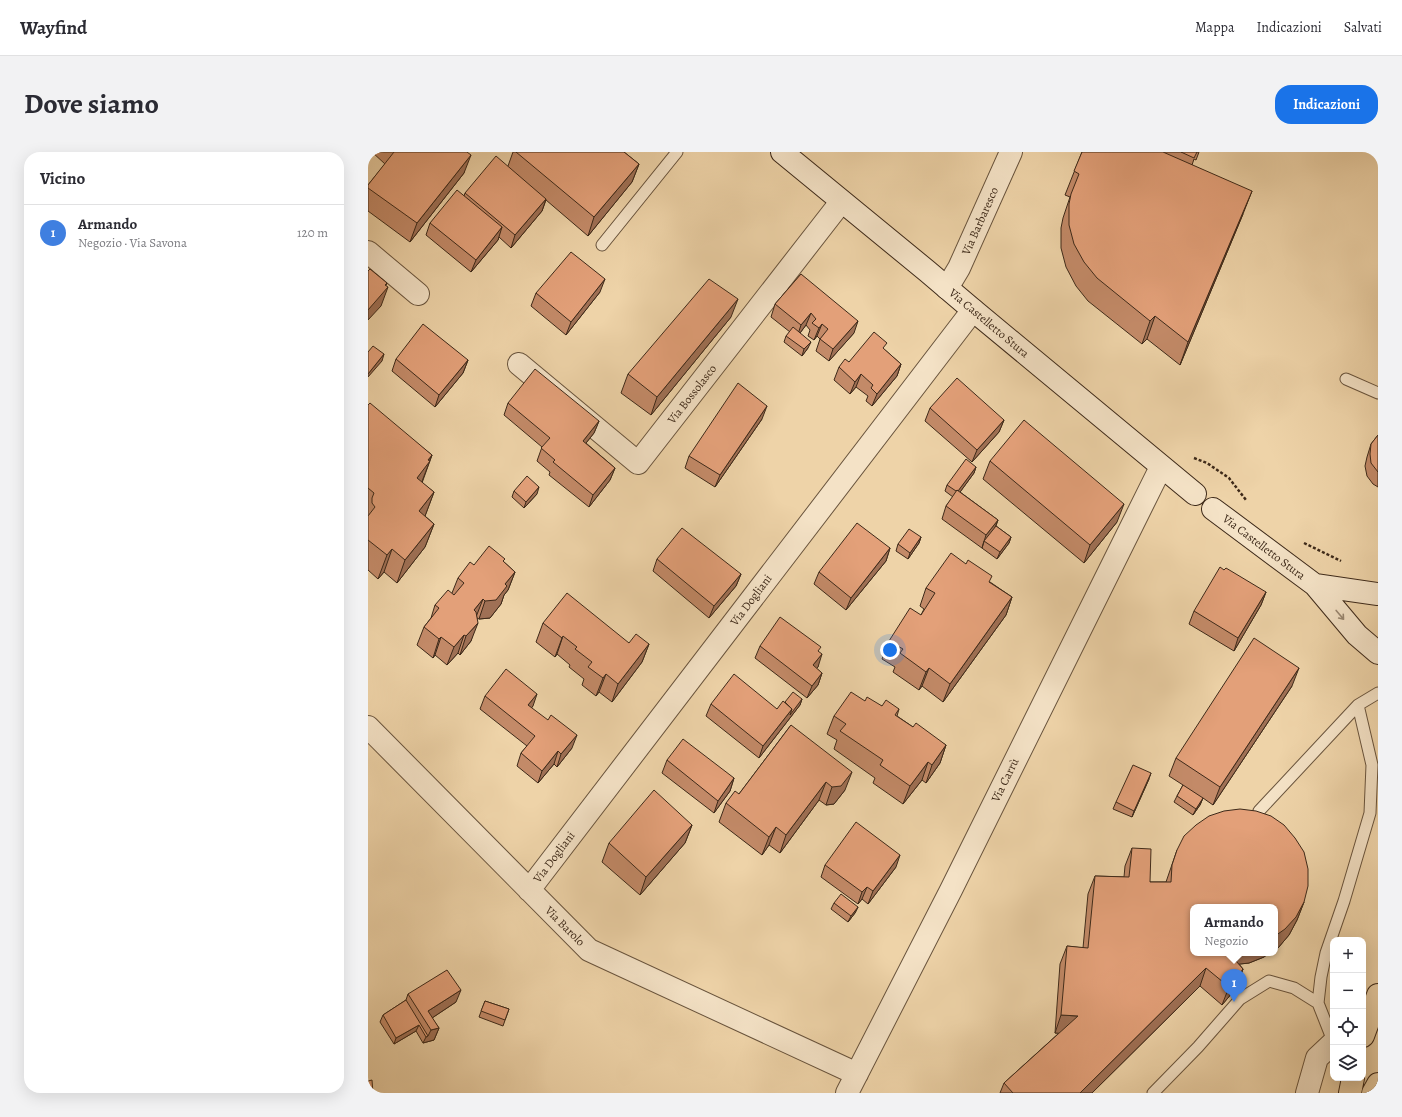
<!DOCTYPE html>
<html lang="it">
<head>
<meta charset="utf-8">
<style>
  :root { --surface:#fff; --page:#f2f2f3; --text:#2b2b33; --muted:#7c7c81; --line:#e1e1e2; --accent:#1a73e8 }
  body { margin:0; font-family:Alegreya,serif; background:var(--page); color:var(--text) }
  .controls { position:absolute; right:12px; bottom:12px; display:grid; overflow:hidden; border-radius:8px; box-shadow:0 4px 16px #0002 }
  .controls button { width:36px; height:36px; display:grid; place-items:center; padding:0; border:0; border-bottom:1px solid var(--line); background:var(--surface); color:var(--text); font:20px sans-serif }
  .you { position:absolute; left:522px; top:498px; width:14px; height:14px; margin:-10px; border:3px solid #fff; border-radius:50%; background:#1a73e8; box-shadow:0 0 0 6px #1a73e833 }
  .badge { display:grid; place-items:center; width:26px; height:26px; border-radius:50%; background:var(--accent); color:#fff; font-size:13px; font-weight:700 }
  .pin { position:absolute; translate:-50% -33px; filter:drop-shadow(0 1px 2px #0008) }
  .pin::after { content:''; position:absolute; top:21px; width:14px; height:12px; background:inherit; clip-path:polygon(0 0,100% 0,50% 100%) }
  .popup { position:absolute; left:822px; top:752px; width:88px; height:52px; box-sizing:border-box; display:grid; place-content:center; border-radius:8px; background:var(--surface); filter:drop-shadow(0 1px 3px #0005); font-size:13px; white-space:nowrap; color:var(--muted) }
  .popup b { font-size:15px; color:var(--text) }
  .popup::after { content:''; position:absolute; left:50%; top:100%; margin-left:-8px; border:8px solid transparent; border-top-color:var(--surface) }
  .list { margin:0; padding:0; list-style:none }
  h2 { display:flex; justify-content:space-between; align-items:center; height:52px; margin:0; padding:0 16px; font-size:17px }
  h2 small { font-size:13px; font-weight:400; color:var(--muted) }
  .list li { display:grid; grid-template-columns:26px 1fr auto; gap:12px; align-items:center; box-sizing:border-box; height:56px; padding:0 16px; border-top:1px solid var(--line) }
  .list b { display:block; font-size:15px; white-space:nowrap }
  .list p { margin:0; font-size:13px; white-space:nowrap; color:var(--muted) }
  .list em { font-size:13px; font-style:normal; color:var(--muted) }
  .icon { flex:none; width:22px; height:22px; fill:none; stroke:currentColor; stroke-width:2; stroke-linecap:round; stroke-linejoin:round }
  .map { position:relative; flex:none; width:1010px; height:941px; overflow:hidden; border-radius:16px }
  header { display:flex; align-items:center; gap:24px; box-sizing:border-box; height:56px; padding:0 20px; background:var(--surface); border-bottom:1px solid var(--line) }
  header strong { font-size:19px }
  nav { display:flex; gap:22px; margin-inline-start:auto; font-size:14px }
  .intro { display:flex; align-items:center; justify-content:space-between; box-sizing:border-box; height:96px; padding:0 24px }
  h1 { margin:0; font-size:28px }
  .button { padding:10px 18px; border-radius:16px; background:var(--accent); color:#fff; font-size:14px; font-weight:700 }
  main { display:flex; gap:24px; padding:0 24px }
  aside { flex:1; background:var(--surface); border-radius:16px; box-shadow:0 4px 16px #0002 }
  .map>svg:first-child { display:block }
  .lines { fill:none; stroke-linecap:round; stroke-linejoin:round }
  .lane-casing { stroke:#69543d; stroke-width:13 }
  .street-casing { stroke:#69543d; stroke-width:24 }
  .secondary-casing { stroke:#3d2919; stroke-width:24 }
  .primary-casing { stroke:#3d2919; stroke-width:24 }
  .path { stroke:#3d2919; stroke-width:2.5; stroke-dasharray:3 2; stroke-linecap:butt }
  .lane { stroke:#f4e2c6; stroke-width:11 }
  .street { stroke:#f4e2c6; stroke-width:22 }
  .secondary { stroke:#f4e2c6; stroke-width:22 }
  .primary { stroke:#eed3a8; stroke-width:22 }
  .wall { fill:#c38a68; stroke:#3d2919 }
  .shaded-wall { fill:#9f7055; stroke:#3d2919 }
  .building { fill:#e3a079; stroke:#3d2919 }
  .oneway { stroke:#988670 }
  .labels { text-anchor:middle; dominant-baseline:central; stroke-width:3; stroke-linejoin:round; paint-order:stroke }
  .street-label { font-size:12px; fill:#3d2919; stroke:#f4e2c6 }
</style>
</head>
<body>
<header>
<strong>Wayfind</strong>
<nav><a>Mappa</a><a>Indicazioni</a><a>Salvati</a></nav>
</header>
<div class="intro"><h1>Dove siamo</h1><a class="button">Indicazioni</a></div>
<main>
<aside>
<h2>Vicino<small></small></h2>
<ul class="list">
<li><span class="badge" style="background:#3f7fe0">1</span><div><b>Armando</b><p>Negozio · Via Savona</p></div><em>120 m</em></li>
</ul>
</aside>
<div class="map">
<svg width="1010" height="941" viewBox="0 0 1010 941">
  <rect width="100%" height="100%" fill="#eed3a8"/>
  <filter id="stains"><feTurbulence type="fractalNoise" baseFrequency=".005" numOctaves="4"/><feColorMatrix values="0 0 0 0 .2 0 0 0 0 .09 0 0 0 0 .02 0 0 0 .5 -.17"/></filter>
  <radialGradient id="worn" r=".72"><stop offset=".6" stop-color="#630" stop-opacity="0"/><stop offset="1" stop-color="#630" stop-opacity=".3"/></radialGradient>
  <g class="lines">
    <defs>
      <path id="lane" d="M 234,93 L 309,0
        M 978,227 L 1010,241
        M 891,659 L 990,553 L 1010,541
        M 965,889 L 950,851 L 953,825 L 958,801 L 976,749 L 1002,661 L 1004,613 L 990,553
        M 785,941 L 830,895 L 872,847 L 901,829 L 926,836 L 950,851"/>
      <path id="street" d="M 0,100 L 50,142
        M 579,136 L 591,116 L 643,0
        M 151,212 L 270,311 L 473,50
        M 0,575 L 221,798 L 489,922
        M 161,738 L 605,158
        M 479,941 L 583,738 L 793,315
        M 939,941 L 949,906 L 965,891"/>
      <path id="secondary" d="M 414,0 L 559,119 L 605,158 L 827,342
        M 845,357 L 947,433 L 989,483 L 1010,501
        M 947,433 L 1010,442"/>
      <path id="primary" d="M 995,884 L 1010,843
        M 982,941 L 985,926
        M 1005,941 L 1010,932"/>
    </defs>
    <use href="#lane" class="lane-casing"/>
    <use href="#street" class="street-casing"/>
    <use href="#secondary" class="secondary-casing"/>
    <use href="#primary" class="primary-casing"/>
    <path class="path" d="M 826,306 L 839,311 L 861,326 L 878,348
      M 936,391 L 973,409"/>
    <use href="#lane" class="lane"/>
    <use href="#street" class="street"/>
    <use href="#secondary" class="secondary"/>
    <use href="#primary" class="primary"/>
  </g>
  <path class="wall" d="M 4,0 L 99,0 L 96,21 L 42,90 L 0,59 L 0,33 L 17,12 Z
    M 145,0 L 256,0 L 271,12 L 264,30 L 220,84 L 178,48 L 174,59 L 143,96 L 131,85 L 130,88 L 103,120 L 58,83 L 62,71 L 96,44 L 97,41 L 140,14 Z
    M 714,0 L 831,0 L 828,8 L 826,7 L 824,13 L 875,62 L 812,213 L 779,187 L 774,192 L 720,149 L 708,134 L 698,115 L 693,96 L 693,76 L 695,66 L 702,45 L 697,43 Z
    M 433,122 L 486,181 L 461,209 L 448,199 L 452,187 L 449,184 L 446,188 L 440,184 L 442,178 L 438,173 L 432,181 L 440,196 L 434,204 L 416,190 L 418,184 L 422,180 L 403,165 L 407,152 Z
    M 232,140 L 198,183 L 163,154 L 168,141 Z
    M 363,165 L 283,263 L 253,241 L 260,222 Z
    M 517,198 L 533,212 L 529,224 L 504,254 L 498,249 L 500,244 L 488,235 L 482,242 L 466,228 L 471,215 L 481,210 Z
    M 28,207 L 100,208 L 95,221 L 67,255 L 24,219 Z
    M 140,251 L 231,269 L 226,281 L 218,291 L 247,316 L 242,328 L 221,355 L 181,323 L 182,320 L 169,309 L 174,295 L 136,263 Z
    M 0,253 L 64,303 L 54,331 L 66,340 L 57,364 L 66,372 L 57,395 L 29,431 L 16,420 L 10,427 L 0,418 Z
    M 562,256 L 636,268 L 631,280 L 604,310 L 557,269 Z
    M 394,267 L 347,335 L 317,316 L 321,304 Z
    M 1010,283 L 1010,335 L 1005,332 L 999,324 L 997,314 L 999,305 L 1003,292 Z
    M 622,309 L 749,370 L 716,411 L 615,327 Z
    M 608,315 L 606,321 L 592,340 L 630,368 L 628,374 L 643,385 L 641,391 L 629,407 L 574,367 L 578,354 L 585,345 L 577,339 L 579,333 Z
    M 146,339 L 169,342 L 156,356 L 144,345 Z
    M 553,385 L 551,391 L 540,407 L 528,399 L 530,392 Z
    M 522,396 L 518,409 L 478,458 L 446,432 L 451,420 Z
    M 289,407 L 373,422 L 368,434 L 341,466 L 285,419 Z
    M 136,410 L 147,420 L 140,438 L 136,443 L 133,452 L 122,466 L 111,467 L 109,466 L 103,489 L 92,503 L 90,501 L 79,513 L 67,503 L 65,506 L 49,493 L 56,475 L 63,466 L 67,453 L 84,441 L 90,426 L 106,413 Z
    M 622,430 L 644,445 L 638,463 L 575,550 L 554,534 L 551,538 L 525,520 L 527,515 L 514,507 L 521,489 L 553,463 L 556,457 L 552,454 L 558,436 Z
    M 898,440 L 893,453 L 866,499 L 821,472 L 826,459 Z
    M 175,471 L 261,491 L 281,492 L 274,510 L 244,550 L 231,540 L 228,544 L 214,533 L 216,527 L 201,515 L 202,513 L 189,502 L 187,505 L 168,490 Z
    M 392,494 L 451,500 L 450,515 L 448,516 L 454,521 L 450,533 L 439,546 L 387,506 Z
    M 924,534 L 845,653 L 835,646 L 832,653 L 825,663 L 806,650 L 809,644 L 815,633 L 801,624 L 808,606 Z
    M 117,544 L 165,554 L 163,556 L 204,596 L 189,615 L 186,612 L 170,631 L 149,614 L 153,601 L 159,594 L 112,557 Z
    M 434,547 L 432,553 L 391,606 L 338,564 L 343,552 L 409,557 L 417,550 Z
    M 497,549 L 514,554 L 531,557 L 529,564 L 545,575 L 578,593 L 572,611 L 558,631 L 554,628 L 535,652 L 505,631 L 507,626 L 466,597 L 469,588 L 459,582 L 466,564 Z
    M 423,573 L 477,638 L 466,652 L 458,653 L 451,648 L 412,701 L 401,693 L 394,703 L 351,670 L 358,651 L 371,642 Z
    M 299,608 L 366,626 L 362,639 L 346,661 L 294,621 Z
    M 781,627 L 764,665 L 745,657 L 748,650 Z
    M 324,673 L 317,691 L 272,743 L 234,710 L 241,691 Z
    M 764,696 L 782,730 L 798,730 L 809,698 L 936,750 L 929,768 L 921,783 L 910,796 L 907,798 L 907,755 L 896,805 L 881,811 L 871,812 L 875,817 L 869,835 L 854,853 L 832,834 L 724,941 L 632,941 L 636,931 L 691,881 L 687,881 L 692,812 L 699,794 L 715,796 L 720,742 L 727,724 L 756,725 L 757,714 Z
    M 457,713 L 528,715 L 500,752 L 494,747 L 490,752 L 453,725 Z
    M 466,751 L 490,755 L 487,761 L 480,770 L 463,757 Z
    M 40,842 L 88,850 L 64,866 L 71,876 L 66,888 L 55,891 L 48,879 L 26,892 L 12,870 L 15,863 L 38,848 Z
    M 117,849 L 141,857 L 135,874 L 111,865 Z"/>
  <path class="shaded-wall" d="M 103,3 L 96,21 L 42,90 L 49,71 Z
    M 271,12 L 264,30 L 220,84 L 226,65 Z
    M 884,39 L 875,62 L 812,213 L 820,190 Z
    M 178,47 L 174,59 L 143,96 L 147,83 Z
    M 134,75 L 130,88 L 103,120 L 108,108 Z
    M 237,127 L 232,140 L 198,183 L 203,170 Z
    M 19,131 L 15,140 L 20,135 L 13,154 L 0,168 L 0,158 Z
    M 370,147 L 363,165 L 283,263 L 289,245 Z
    M 443,161 L 438,173 L 429,185 L 433,173 Z
    M 787,164 L 779,187 L 774,192 L 782,169 Z
    M 490,169 L 486,181 L 461,209 L 465,197 Z
    M 454,172 L 449,184 L 446,188 L 451,176 Z
    M 443,190 L 440,196 L 434,204 L 436,197 Z
    M 16,202 L 14,209 L 0,225 L 0,222 Z
    M 100,208 L 95,221 L 67,255 L 71,243 Z
    M 533,212 L 529,224 L 504,254 L 509,242 Z
    M 493,222 L 488,235 L 482,242 L 487,230 Z
    M 399,254 L 394,267 L 347,335 L 352,323 Z
    M 636,268 L 631,280 L 604,310 L 609,298 Z
    M 231,269 L 226,281 L 210,301 L 215,289 Z
    M 64,303 L 53,332 L 49,326 Z
    M 608,315 L 606,321 L 587,347 L 589,340 Z
    M 247,316 L 242,328 L 221,355 L 225,343 Z
    M 171,335 L 169,342 L 156,356 L 158,350 Z
    M 66,340 L 57,364 L 42,382 L 51,359 Z
    M 756,352 L 749,370 L 716,411 L 722,393 Z
    M 630,368 L 625,380 L 616,389 L 614,396 L 618,383 Z
    M 66,372 L 57,395 L 29,431 L 37,408 Z
    M 553,385 L 551,391 L 540,407 L 542,401 Z
    M 643,385 L 641,391 L 629,407 L 632,400 Z
    M 522,396 L 518,409 L 478,458 L 483,446 Z
    M 24,397 L 16,420 L 10,427 L 19,403 Z
    M 147,420 L 140,438 L 136,443 L 133,452 L 122,466 L 111,467 L 117,449 L 137,432 Z
    M 373,422 L 368,434 L 341,466 L 346,454 Z
    M 898,440 L 893,453 L 866,499 L 870,486 Z
    M 644,445 L 638,463 L 575,550 L 582,532 Z
    M 115,447 L 108,465 L 106,458 Z
    M 110,471 L 103,489 L 92,503 L 98,484 Z
    M 96,483 L 90,501 L 79,513 L 86,495 Z
    M 195,484 L 189,502 L 187,505 L 194,486 Z
    M 73,485 L 67,503 L 65,506 L 71,487 Z
    M 281,492 L 274,510 L 244,550 L 250,532 Z
    M 454,502 L 450,515 L 440,526 L 445,513 Z
    M 561,516 L 554,534 L 551,538 L 558,520 Z
    M 931,516 L 924,534 L 845,653 L 852,635 Z
    M 454,521 L 450,533 L 439,546 L 444,534 Z
    M 238,522 L 231,540 L 228,544 L 235,526 Z
    M 169,542 L 165,554 L 156,566 L 160,553 Z
    M 434,547 L 432,553 L 391,606 L 395,594 L 424,557 Z
    M 209,583 L 204,596 L 189,615 L 193,602 Z
    M 578,593 L 572,611 L 558,631 L 564,613 Z
    M 190,599 L 186,612 L 170,631 L 174,619 Z
    M 560,610 L 554,628 L 535,652 L 542,634 Z
    M 484,620 L 477,638 L 466,652 L 458,653 L 464,635 Z
    M 783,621 L 781,627 L 764,665 L 766,659 Z
    M 366,626 L 362,639 L 346,661 L 350,649 Z
    M 458,630 L 451,648 L 412,701 L 418,683 Z
    M 835,646 L 832,653 L 825,663 L 828,657 Z
    M 324,673 L 317,691 L 272,743 L 278,725 Z
    M 408,675 L 401,693 L 394,703 L 401,685 Z
    M 532,703 L 528,715 L 500,752 L 505,739 Z
    M 499,735 L 494,747 L 490,752 L 494,740 Z
    M 936,750 L 929,768 L 921,783 L 910,796 L 907,798 L 907,784 Z
    M 490,755 L 487,761 L 480,770 L 483,764 Z
    M 850,801 L 902,801 L 896,805 L 881,811 L 864,813 Z
    M 838,816 L 832,834 L 724,941 L 712,941 Z
    M 875,817 L 869,835 L 854,853 L 861,835 Z
    M 93,838 L 88,850 L 58,870 L 60,859 Z
    M 693,863 L 710,864 L 704,882 L 687,881 Z
    M 51,873 L 48,879 L 26,892 L 28,886 Z
    M 71,876 L 66,888 L 55,891 L 58,885 L 60,884 L 63,878 Z"/>
  <path class="building" d="M 26,0 L 99,0 L 103,3 L 49,71 L 0,36 L 0,33 Z
    M 148,0 L 256,0 L 271,12 L 226,65 Z
    M 714,0 L 795,0 L 884,39 L 820,190 L 787,164 L 782,169 L 729,126 L 716,110 L 706,92 L 701,73 L 701,52 L 703,42 L 711,22 L 706,19 Z
    M 813,0 L 829,0 L 826,6 Z
    M 128,4 L 178,47 L 147,83 L 97,41 Z
    M 89,38 L 134,75 L 108,108 L 62,71 Z
    M 203,100 L 237,127 L 203,170 L 168,141 Z
    M 2,117 L 19,131 L 17,133 L 20,135 L 0,158 L 0,119 Z
    M 433,122 L 490,169 L 465,197 L 452,187 L 460,177 L 454,172 L 451,176 L 444,171 L 448,167 L 443,161 L 433,173 L 407,152 Z
    M 341,127 L 370,147 L 289,245 L 260,222 Z
    M 55,172 L 100,208 L 71,243 L 28,207 Z
    M 425,175 L 443,190 L 436,197 L 418,184 Z
    M 506,180 L 519,191 L 515,196 L 533,212 L 509,242 L 503,236 L 505,233 L 493,222 L 487,230 L 471,215 L 477,207 L 481,210 Z
    M 5,194 L 16,202 L 0,222 L 0,200 Z
    M 167,217 L 231,269 L 215,289 L 247,316 L 225,343 L 185,310 L 187,308 L 173,296 L 182,286 L 140,251 Z
    M 589,226 L 636,268 L 609,298 L 562,256 Z
    M 370,231 L 399,254 L 352,323 L 321,304 Z
    M 2,251 L 64,303 L 60,308 L 62,309 L 49,326 L 66,340 L 51,359 L 66,372 L 37,408 L 24,397 L 19,403 L 0,388 L 0,364 L 7,355 L 4,351 L 4,346 L 6,341 L 0,336 L 0,253 Z
    M 656,268 L 756,352 L 722,393 L 622,309 Z
    M 1010,283 L 1010,320 L 1003,311 L 1002,302 L 1003,292 Z
    M 598,307 L 608,315 L 590,339 L 589,338 L 588,339 L 579,333 Z
    M 159,324 L 171,335 L 158,350 L 146,339 Z
    M 589,338 L 630,368 L 618,383 L 578,354 Z
    M 489,371 L 522,396 L 483,446 L 451,420 Z
    M 628,374 L 643,385 L 632,400 L 616,389 Z
    M 314,376 L 373,422 L 346,454 L 289,407 Z
    M 541,377 L 553,385 L 542,401 L 530,392 Z
    M 121,394 L 137,407 L 135,409 L 147,420 L 137,432 L 139,434 L 128,448 L 117,449 L 115,447 L 106,458 L 108,460 L 110,471 L 98,484 L 96,483 L 86,495 L 73,485 L 71,487 L 56,475 L 71,456 L 67,453 L 80,438 L 86,443 L 96,431 L 90,426 L 102,410 L 106,413 Z
    M 583,401 L 598,412 L 600,408 L 624,424 L 621,430 L 644,445 L 582,532 L 561,516 L 558,520 L 532,501 L 535,497 L 521,489 L 542,456 L 553,463 L 567,441 L 558,436 Z
    M 852,415 L 856,418 L 858,416 L 898,440 L 870,486 L 826,459 Z
    M 199,441 L 261,491 L 268,482 L 281,492 L 250,532 L 238,522 L 235,526 L 220,515 L 224,510 L 207,497 L 209,495 L 195,484 L 194,486 L 175,471 Z
    M 412,465 L 453,495 L 450,499 L 454,502 L 445,513 L 454,521 L 444,534 L 392,494 Z
    M 886,486 L 931,516 L 852,635 L 808,606 Z
    M 138,517 L 169,542 L 160,553 L 180,568 L 183,563 L 209,583 L 193,602 L 190,599 L 174,619 L 153,601 L 167,584 L 117,544 Z
    M 366,522 L 409,557 L 415,549 L 424,557 L 395,594 L 343,552 Z
    M 425,540 L 434,547 L 422,563 L 424,557 L 417,550 Z
    M 483,540 L 497,549 L 499,545 L 514,554 L 518,548 L 531,557 L 527,563 L 545,575 L 548,571 L 578,593 L 564,613 L 560,610 L 542,634 L 512,613 L 515,608 L 472,579 L 478,572 L 466,564 Z
    M 423,573 L 484,620 L 473,634 L 464,635 L 458,630 L 418,683 L 408,675 L 401,685 L 358,651 L 367,639 L 371,642 Z
    M 315,587 L 366,626 L 350,649 L 299,608 Z
    M 765,613 L 783,621 L 766,659 L 748,650 Z
    M 815,633 L 835,646 L 828,657 L 809,644 Z
    M 286,638 L 324,673 L 278,725 L 241,691 Z
    M 872,657 L 888,659 L 903,664 L 916,673 L 927,686 L 936,700 L 940,717 L 940,734 L 936,750 L 928,765 L 917,777 L 907,784 L 907,755 L 825,755 L 825,801 L 861,801 L 875,817 L 861,835 L 838,816 L 712,941 L 645,941 L 636,931 L 710,864 L 693,863 L 699,794 L 720,796 L 727,724 L 761,725 L 764,696 L 783,697 L 782,730 L 803,730 L 804,713 L 809,698 L 816,684 L 828,673 L 841,664 L 856,659 Z
    M 488,670 L 532,703 L 505,739 L 499,735 L 494,740 L 457,713 Z
    M 473,742 L 490,755 L 483,764 L 466,751 Z
    M 79,818 L 93,838 L 60,859 L 71,876 L 63,878 L 40,842 Z
    M 38,848 L 60,884 L 58,885 L 51,873 L 28,886 L 15,863 Z
    M 117,849 L 141,857 L 137,868 L 113,859 Z
    M 4,928 L 5,941 L 0,941 L 0,929 Z"/>
  <defs><path id="oneway-shaft" d="M-6 0H5M1.5-3L5.5 0L1.5 3" fill="none" stroke-width="1.6" stroke-linecap="round" stroke-linejoin="round"/></defs>
  <use class="oneway" href="#oneway-shaft" transform="translate(972 463) rotate(50)"/>
  <g class="labels">
    <g class="street-label">
      <text transform="translate(612 69) rotate(-66)">Via Barbaresco</text>
      <text transform="translate(621 171) rotate(40)">Via Castelletto Stura</text>
      <text transform="translate(324 242) rotate(-52)">Via Bossolasco</text>
      <text transform="translate(896 395) rotate(37)">Via Castelletto Stura</text>
      <text transform="translate(383 448) rotate(-53)">Via Dogliani</text>
      <text transform="translate(637 628) rotate(-64)">Via Carrù</text>
      <text transform="translate(186 705) rotate(-53)">Via Dogliani</text>
      <text transform="translate(197 774) rotate(45)">Via Barolo</text>
    </g>
  </g>
  <rect width="100%" height="100%" filter="url(#stains)"/>
  <rect width="100%" height="100%" fill="url(#worn)"/>
</svg>
<div class="controls">
<button>+</button>
<button>−</button>
<button><svg class="icon" aria-label="locate" viewBox="0 0 24 24"><circle cx="12" cy="12" r="6"/><path d="M12 2v4M12 18v4M2 12h4M18 12h4"/></svg></button>
<button><svg class="icon" aria-label="layers" viewBox="0 0 24 24"><path d="M12 4l9 5-9 5-9-5zM3 14l9 5 9-5"/></svg></button>
</div>
<div class="you"></div>
<div class="pin badge" style="left:866px;top:850px;background:#3f7fe0">1</div>
<div class="popup"><b>Armando</b>Negozio</div>
</div>
</main>
</body>
</html>
